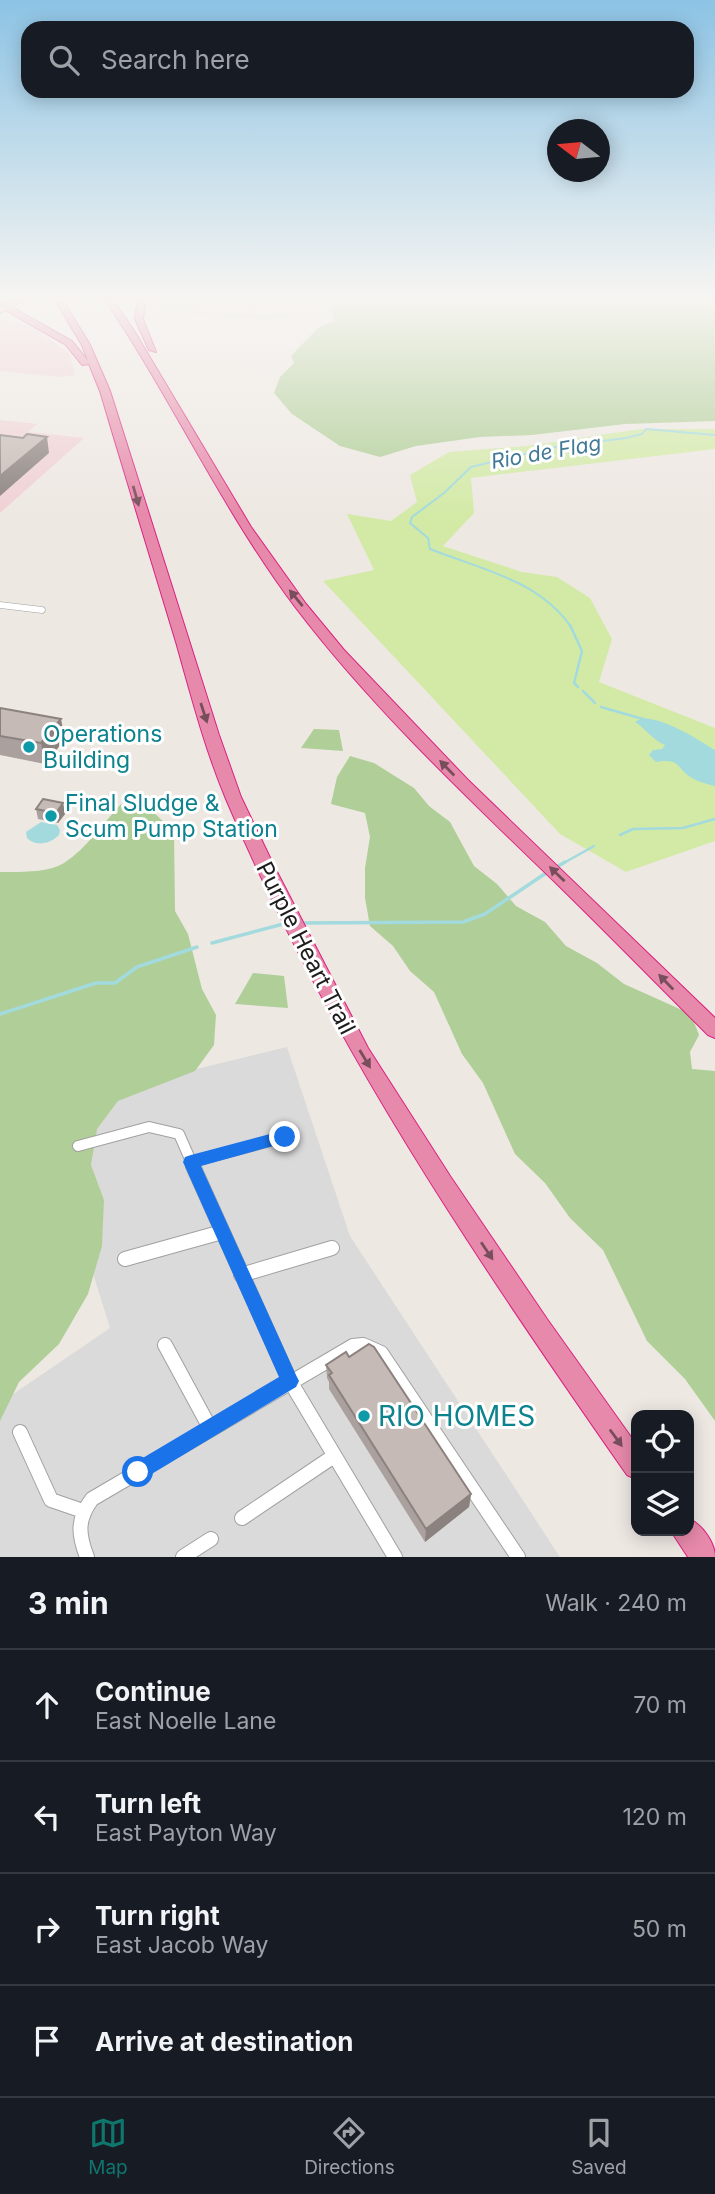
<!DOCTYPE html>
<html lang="en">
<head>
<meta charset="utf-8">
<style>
  :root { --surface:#171b24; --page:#20242c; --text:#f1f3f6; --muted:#9ea1a6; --line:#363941; --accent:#0f766e }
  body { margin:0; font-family:Inter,sans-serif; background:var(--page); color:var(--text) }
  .controls { position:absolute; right:21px; bottom:21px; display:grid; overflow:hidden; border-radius:14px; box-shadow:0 4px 18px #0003 }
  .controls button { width:63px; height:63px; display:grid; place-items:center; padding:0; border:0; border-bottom:2px solid var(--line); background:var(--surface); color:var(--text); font:35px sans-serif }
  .compass { position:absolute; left:547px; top:119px; width:63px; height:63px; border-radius:50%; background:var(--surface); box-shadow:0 4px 18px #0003; rotate:286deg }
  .stop { position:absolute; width:21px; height:21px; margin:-16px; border:5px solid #1a73e8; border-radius:50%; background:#fff }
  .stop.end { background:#1a73e8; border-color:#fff; box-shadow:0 2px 7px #0008 }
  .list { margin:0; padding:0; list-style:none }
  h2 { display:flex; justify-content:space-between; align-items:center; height:91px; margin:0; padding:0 28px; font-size:30px }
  h2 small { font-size:23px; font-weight:400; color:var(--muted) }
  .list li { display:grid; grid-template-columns:46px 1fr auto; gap:21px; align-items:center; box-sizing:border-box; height:112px; padding:0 28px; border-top:2px solid var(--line) }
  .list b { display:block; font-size:26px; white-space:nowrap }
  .list p { margin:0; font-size:23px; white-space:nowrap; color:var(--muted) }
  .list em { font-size:23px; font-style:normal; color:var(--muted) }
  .icon { flex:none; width:38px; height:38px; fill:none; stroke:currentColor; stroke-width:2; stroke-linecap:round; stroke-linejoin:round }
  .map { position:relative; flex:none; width:715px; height:1557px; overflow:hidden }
  .search { position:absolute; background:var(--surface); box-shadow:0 4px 18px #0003; left:21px; right:21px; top:21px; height:77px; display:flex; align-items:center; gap:18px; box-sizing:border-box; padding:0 24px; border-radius:21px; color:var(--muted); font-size:26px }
  .sheet { height:539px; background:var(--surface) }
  nav { display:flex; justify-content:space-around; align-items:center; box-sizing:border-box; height:98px; border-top:2px solid var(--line); background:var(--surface); font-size:19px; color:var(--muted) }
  nav a { display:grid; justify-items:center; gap:4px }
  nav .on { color:var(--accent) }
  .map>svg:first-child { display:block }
  .residential { fill:#dbdada }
  .commercial { fill:#f0d1d5 }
  .grass { fill:#d3eaa7 }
  .forest { fill:#b0ce97 }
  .parking { fill:#ddd }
  .water { fill:#a2dadd }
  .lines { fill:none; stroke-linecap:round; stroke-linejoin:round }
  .stream-far2 { stroke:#a2dadd; stroke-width:2 }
  .stream-far1 { stroke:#a2dadd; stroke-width:2.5 }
  .stream { stroke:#a2dadd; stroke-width:3.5 }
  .street-far2-casing { stroke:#a1a1a1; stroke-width:7 }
  .street-far1-casing { stroke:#a1a1a1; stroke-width:12 }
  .street-casing { stroke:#a1a1a1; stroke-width:16 }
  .primary-casing { stroke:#964b00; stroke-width:2 }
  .highway-casing { stroke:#da2280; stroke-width:2 }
  .street-far2 { stroke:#fff; stroke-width:6 }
  .street-far1 { stroke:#fff; stroke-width:10 }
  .street { stroke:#fff; stroke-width:14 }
  .primary { fill:#fdc199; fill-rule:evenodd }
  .highway { fill:#e789aa; fill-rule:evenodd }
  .wall { fill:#aaa09d }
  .shaded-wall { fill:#8b827f }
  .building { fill:#c6bab6; stroke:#8b827f; stroke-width:2 }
  .oneway { fill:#784e5c }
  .route { fill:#1a73e8 }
  .culture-dot { fill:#0f9aa8; stroke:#fff; stroke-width:2.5 }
  .labels { text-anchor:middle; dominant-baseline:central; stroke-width:6; stroke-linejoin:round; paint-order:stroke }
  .far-water-label { font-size:21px; font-style:italic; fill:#417a96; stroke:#fff }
  .culture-label { font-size:23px; fill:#0d838f; stroke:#fff; text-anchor:start }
  .street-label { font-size:23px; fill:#1d1d1d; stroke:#fff }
  .near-culture-label { font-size:28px; fill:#0d838f; stroke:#fff; text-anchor:start }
</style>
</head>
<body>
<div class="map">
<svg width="715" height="1557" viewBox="0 0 715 1557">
  <rect width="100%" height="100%" fill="#eee8e3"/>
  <path class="residential" d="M 287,1047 L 350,1236 L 560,1557 L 0,1557 L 0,1403 L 110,1328 L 41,1107 Z"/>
  <path class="commercial" d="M 0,318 L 30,326 L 69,353 L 75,375 L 59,377 L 0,371 Z
    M 0,420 L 37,424 L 28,432 L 84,438 L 0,513 Z"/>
  <path class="grass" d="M 641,429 L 715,429 L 715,449 L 471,478 L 474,513 L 443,546 L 522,572 L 557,577 L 590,598 L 612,639 L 599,682 L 715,728 L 715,841 L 626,872 L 560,834 L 323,581 L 374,570 L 347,514 L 391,521 L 417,502 L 410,475 L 449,452 L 527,446 Z"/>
  <path class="forest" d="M 333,297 L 715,297 L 715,421 L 625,424 L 532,435 L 480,437 L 416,446 L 380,457 L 340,446 L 292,414 L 274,393 L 280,377 L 294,363 L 291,356 L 319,327 L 334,321 L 331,310 Z
    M 314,729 L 339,730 L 343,751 L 301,748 Z
    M 350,756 L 374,763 L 414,788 L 429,806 L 450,822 L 474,866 L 497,884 L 516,906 L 545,922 L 566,946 L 597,963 L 624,984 L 691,1014 L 699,1035 L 690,1052 L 692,1069 L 715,1071 L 715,1421 L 685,1379 L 647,1341 L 603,1250 L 570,1218 L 545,1183 L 515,1154 L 483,1083 L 462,1054 L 434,992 L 410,971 L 393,946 L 370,926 L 365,898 L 365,868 L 370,837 L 365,813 L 331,804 L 337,777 Z
    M 144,803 L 174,832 L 175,911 L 188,934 L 202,989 L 216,1015 L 214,1045 L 195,1071 L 118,1101 L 97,1129 L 91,1165 L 104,1200 L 102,1246 L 88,1294 L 59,1344 L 19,1382 L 0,1421 L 0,872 C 19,872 48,873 64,863 C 87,848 103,823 121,804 Z
    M 253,973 L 284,976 L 288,1008 L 235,1004 Z"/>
  <path class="parking" d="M 164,297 L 179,297 L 177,303 L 178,308 L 181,304 L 178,303 L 179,299 L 194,297 L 194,302 L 187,308 L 199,312 L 264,315 L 301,312 L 297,316 L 268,319 L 182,314 L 174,317 L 163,310 Z"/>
  <path class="water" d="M 642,718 C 667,719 695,738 715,750 L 715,786 C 707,784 699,782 692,778 C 675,768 682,758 656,762 L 649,755 L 653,750 L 662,749 L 665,745 C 653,740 647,730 635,722 Z
    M 41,822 L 57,825 L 60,830 L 59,835 C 50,844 36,847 27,838 L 26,832 Z"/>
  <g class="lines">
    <path class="stream-far2" d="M 571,627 C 539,580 480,569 430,549 L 428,538 L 410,523 L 412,517 L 444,493 L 471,467 L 549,448 L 626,438 L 642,434 L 646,429 L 715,435"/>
    <path class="stream-far1" d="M 570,625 L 582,651 L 574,683 L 578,687
      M 583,691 L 595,703
      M 601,707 L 643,719
      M 620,835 L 633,829 L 683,828 L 715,819
      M 562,864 L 594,846"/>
    <path class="stream" d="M 555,868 L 565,862
      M 301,923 L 463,922 L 485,914 L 549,871
      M 212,943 L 287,923
      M 0,1014 L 96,983 L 115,983 L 137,967 L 197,947"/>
    <defs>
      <path id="street-far2" d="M 0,605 L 42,610"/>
      <path id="street-far1" d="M 78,1146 L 149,1127 L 179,1134 L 194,1168
        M 191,1162 L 285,1137"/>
      <path id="street" d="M 193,1166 L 290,1381 L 395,1557
        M 125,1259 L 222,1232
        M 241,1275 L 332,1248
        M 165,1345 L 210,1428
        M 20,1432 L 51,1500 L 83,1511
        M 242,1518 L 334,1456
        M 87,1557 C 78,1534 77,1519 92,1499 L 353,1346 L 363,1345 L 381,1353 L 518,1557
        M 183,1557 L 211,1539"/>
      <path id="primary" d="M 20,297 L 29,297 L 0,313 L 0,308 Z"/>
      <path id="highway" d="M 53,297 L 61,297 L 90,345 L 110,391 L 219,735 L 241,797 L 274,866 L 368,1048 L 450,1176 L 547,1319 L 636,1444 L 636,1479 L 627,1475 C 477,1260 329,1042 226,799 C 205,749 191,695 176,642 C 151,559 125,475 100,391 L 89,364 L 82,365 L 66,345 L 0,307 L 0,302 L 3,302 L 72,341 L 88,361 L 82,345 Z
        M 103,297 L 111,297 L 133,329 L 251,527 L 306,604 L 344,650 L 468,780 L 715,1018 L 715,1038 L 708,1035 C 658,985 609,935 558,885 C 467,797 373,709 296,608 C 222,510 172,398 103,297 Z
        M 138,297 L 146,297 L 143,319 L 156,352 L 149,350 L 135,319 Z
        M 689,1519 C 702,1524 715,1543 715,1557 L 688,1557 L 671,1531 L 689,1531 Z"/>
    </defs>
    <use href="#street-far2" class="street-far2-casing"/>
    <use href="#street-far1" class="street-far1-casing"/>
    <use href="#street" class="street-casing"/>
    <use href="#primary" class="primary-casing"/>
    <use href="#highway" class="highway-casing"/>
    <use href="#street-far2" class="street-far2"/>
    <use href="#street-far1" class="street-far1"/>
    <use href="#street" class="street"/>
    <use href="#primary" class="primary"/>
    <use href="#highway" class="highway"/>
  </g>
  <path class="wall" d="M 0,708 L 65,739 L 45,764 L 0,755 Z
    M 63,803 L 65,814 L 58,823 L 38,819 L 36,809 Z
    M 326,1365 L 471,1494 L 469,1507 L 425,1542 L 329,1389 L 329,1382 L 327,1378 Z"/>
  <path class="shaded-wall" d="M 47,437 L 49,453 L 0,496 L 0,476 Z
    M 61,719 L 65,739 L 45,764 L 41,743 Z
    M 63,803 L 65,814 L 58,823 L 56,813 Z
    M 471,1494 L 469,1507 L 425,1542 L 426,1529 Z"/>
  <path class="building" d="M 27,434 L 47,437 L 0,476 L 0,435 L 23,438 Z
    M 0,708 L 61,719 L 41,743 L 0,736 Z
    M 43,799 L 63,803 L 56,813 L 36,809 Z
    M 369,1344 L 374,1347 L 471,1494 L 426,1529 L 329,1375 L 332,1373 L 326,1365 L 346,1352 L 349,1357 Z"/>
  <defs><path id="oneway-solid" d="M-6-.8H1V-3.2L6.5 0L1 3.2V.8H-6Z" transform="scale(1.75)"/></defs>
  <g class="oneway">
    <use href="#oneway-solid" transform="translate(136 496) rotate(74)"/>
    <use href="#oneway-solid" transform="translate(296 598) rotate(-129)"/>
    <use href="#oneway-solid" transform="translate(204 713) rotate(72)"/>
    <use href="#oneway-solid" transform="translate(447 768) rotate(-134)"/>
    <use href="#oneway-solid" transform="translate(557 874) rotate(-136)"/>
    <use href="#oneway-solid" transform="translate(666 982) rotate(-134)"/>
    <use href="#oneway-solid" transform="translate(365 1059) rotate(59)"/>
    <use href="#oneway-solid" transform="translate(487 1251) rotate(56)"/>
    <use href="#oneway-solid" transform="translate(616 1438) rotate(54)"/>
  </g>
  <linearGradient id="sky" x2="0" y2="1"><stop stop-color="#8cc3e4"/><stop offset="0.58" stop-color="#f7f5f2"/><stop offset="1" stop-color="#f7f5f2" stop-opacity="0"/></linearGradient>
  <rect width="715" height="515" fill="url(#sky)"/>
  <path class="route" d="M 285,1130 L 291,1132 L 293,1137 L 291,1141 L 201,1166 L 296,1375 L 299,1381 L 296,1387 L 145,1478 L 138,1481 L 131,1478 L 129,1472 L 131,1465 L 279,1377 L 183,1162 L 185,1157 L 191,1155 Z"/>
  <g class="culture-dot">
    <circle cx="29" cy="747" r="7"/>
    <circle cx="51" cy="816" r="7"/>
    <circle cx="364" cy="1416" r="7"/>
  </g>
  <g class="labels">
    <g class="far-water-label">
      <text transform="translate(546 452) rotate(-10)">Rio de Flag</text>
    </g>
    <g class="culture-label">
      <text x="43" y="734">Operations<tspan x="43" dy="26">Building</tspan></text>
      <text x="65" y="803">Final Sludge &amp;<tspan x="65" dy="26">Scum Pump Station</tspan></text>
    </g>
    <g class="street-label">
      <text transform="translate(306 948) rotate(63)">Purple Heart Trail</text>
    </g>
    <g class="near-culture-label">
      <text x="378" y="1416">RIO HOMES</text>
    </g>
  </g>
</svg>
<div class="controls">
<button><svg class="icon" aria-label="locate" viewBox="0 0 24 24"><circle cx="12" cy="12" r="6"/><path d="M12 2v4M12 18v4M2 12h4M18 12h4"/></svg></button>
<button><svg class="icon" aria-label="layers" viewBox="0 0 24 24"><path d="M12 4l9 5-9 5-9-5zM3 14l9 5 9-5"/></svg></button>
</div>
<svg class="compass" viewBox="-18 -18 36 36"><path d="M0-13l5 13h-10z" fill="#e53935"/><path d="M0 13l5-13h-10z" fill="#9ea1a6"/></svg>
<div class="stop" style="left:138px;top:1472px"></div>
<div class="stop end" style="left:285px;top:1137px"></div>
<div class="search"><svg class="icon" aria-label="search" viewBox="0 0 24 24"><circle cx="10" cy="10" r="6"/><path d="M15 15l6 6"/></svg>Search here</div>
</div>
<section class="sheet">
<h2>3 min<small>Walk · 240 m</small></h2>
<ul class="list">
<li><svg class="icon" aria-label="ahead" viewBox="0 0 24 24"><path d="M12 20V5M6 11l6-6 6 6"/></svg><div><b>Continue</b><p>East Noelle Lane</p></div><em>70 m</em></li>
<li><svg class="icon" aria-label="left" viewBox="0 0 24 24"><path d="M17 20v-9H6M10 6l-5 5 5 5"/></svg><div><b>Turn left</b><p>East Payton Way</p></div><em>120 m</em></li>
<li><svg class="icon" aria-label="right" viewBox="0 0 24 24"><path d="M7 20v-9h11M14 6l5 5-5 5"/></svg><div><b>Turn right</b><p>East Jacob Way</p></div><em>50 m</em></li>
<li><svg class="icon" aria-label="arrive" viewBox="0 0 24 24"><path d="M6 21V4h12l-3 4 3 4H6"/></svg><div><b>Arrive at destination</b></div></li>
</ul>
</section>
<nav>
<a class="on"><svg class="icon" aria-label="map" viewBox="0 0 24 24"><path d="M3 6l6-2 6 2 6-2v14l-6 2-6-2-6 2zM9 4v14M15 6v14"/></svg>Map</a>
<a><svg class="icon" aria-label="directions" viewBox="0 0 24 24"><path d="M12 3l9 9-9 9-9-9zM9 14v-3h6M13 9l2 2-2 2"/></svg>Directions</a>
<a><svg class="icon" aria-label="saved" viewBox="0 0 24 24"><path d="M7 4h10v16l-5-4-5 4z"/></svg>Saved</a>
</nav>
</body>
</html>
